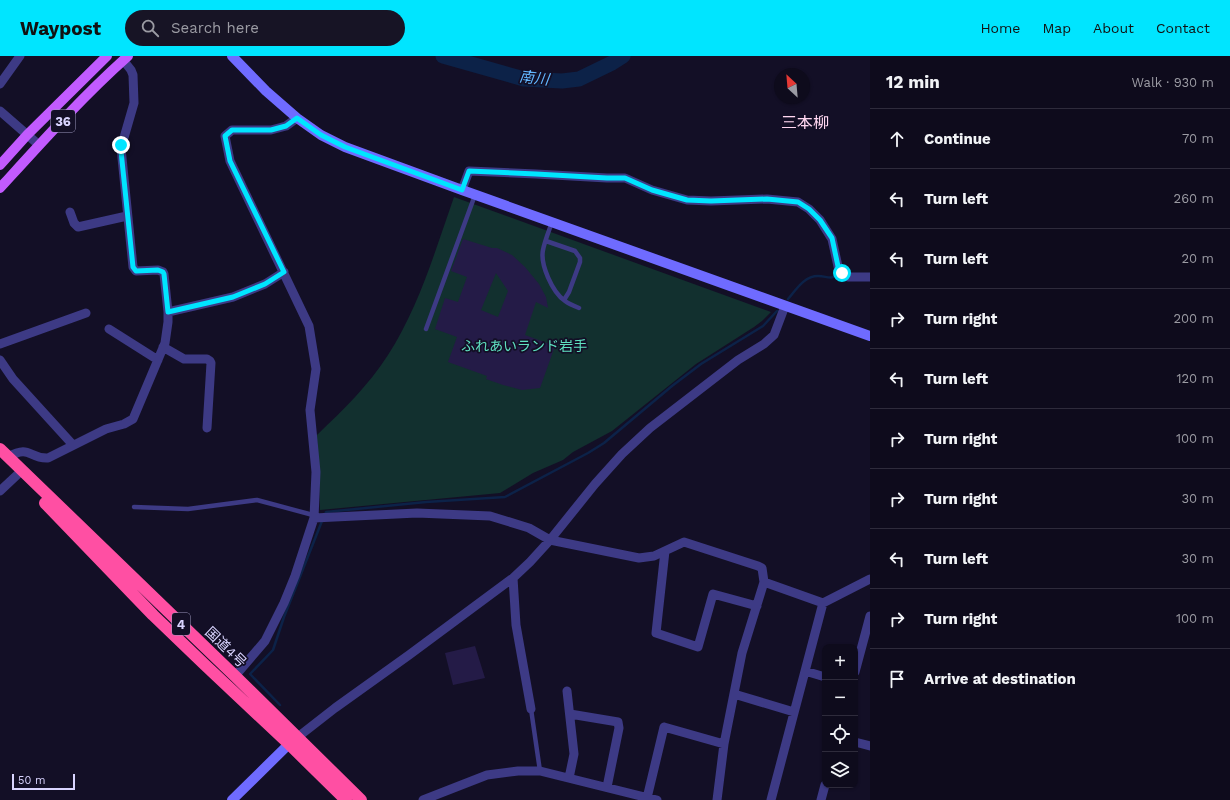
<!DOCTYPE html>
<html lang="en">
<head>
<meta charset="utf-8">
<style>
  :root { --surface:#0e0b1c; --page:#171425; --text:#f1f3f6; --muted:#9b9ba3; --line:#2e2b3b; --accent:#00e5ff }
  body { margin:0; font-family:"Work Sans","Noto Sans JP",sans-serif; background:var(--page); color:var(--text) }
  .controls { position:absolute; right:12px; bottom:12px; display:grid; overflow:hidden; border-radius:8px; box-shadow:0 1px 3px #0004 }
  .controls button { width:36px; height:36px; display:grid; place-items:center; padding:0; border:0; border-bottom:1px solid var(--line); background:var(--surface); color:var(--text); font:20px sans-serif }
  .compass { position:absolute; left:774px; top:12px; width:36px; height:36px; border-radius:50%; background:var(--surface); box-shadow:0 1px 3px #0004; rotate:334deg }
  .scale { position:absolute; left:12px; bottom:10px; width:63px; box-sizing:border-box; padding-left:4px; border:2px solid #d9d4ff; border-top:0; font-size:11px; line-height:14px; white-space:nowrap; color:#d9d4ff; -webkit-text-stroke:3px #130f26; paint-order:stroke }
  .stop { position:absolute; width:12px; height:12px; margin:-9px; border:3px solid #00e5ff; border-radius:50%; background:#fff }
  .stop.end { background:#00e5ff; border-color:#fff; box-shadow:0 1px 4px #0008 }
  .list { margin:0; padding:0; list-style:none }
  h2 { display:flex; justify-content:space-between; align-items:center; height:52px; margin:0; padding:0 16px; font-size:17px }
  h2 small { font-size:13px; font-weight:400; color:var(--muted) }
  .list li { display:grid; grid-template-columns:26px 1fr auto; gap:12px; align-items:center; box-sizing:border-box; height:60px; padding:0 16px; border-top:1px solid var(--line) }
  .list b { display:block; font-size:15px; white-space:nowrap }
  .list em { font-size:13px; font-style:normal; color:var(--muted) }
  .icon { flex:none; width:22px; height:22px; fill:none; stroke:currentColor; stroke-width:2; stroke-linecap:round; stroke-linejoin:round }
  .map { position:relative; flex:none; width:870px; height:744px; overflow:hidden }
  header { display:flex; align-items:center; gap:24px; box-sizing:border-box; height:56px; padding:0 20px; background:var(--accent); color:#111 }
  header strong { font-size:19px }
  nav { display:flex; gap:22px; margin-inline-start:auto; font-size:14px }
  .search { width:280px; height:36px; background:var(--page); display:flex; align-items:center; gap:10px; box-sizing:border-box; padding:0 14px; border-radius:22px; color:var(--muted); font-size:15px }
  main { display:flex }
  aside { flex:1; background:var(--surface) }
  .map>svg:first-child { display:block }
  .green { fill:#12302f }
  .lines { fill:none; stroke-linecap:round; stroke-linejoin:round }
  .stream { stroke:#0c2248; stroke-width:2.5 }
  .river { stroke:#0c2248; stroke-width:15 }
  .building { fill:#241b47; fill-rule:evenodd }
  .lane { stroke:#3d3a85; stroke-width:4.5 }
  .street { stroke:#3d3a85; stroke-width:9 }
  .secondary { stroke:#6f6bff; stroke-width:10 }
  .primary { stroke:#c25bff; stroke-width:10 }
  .highway { stroke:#ff4fa3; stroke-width:12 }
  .route { stroke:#00e5ff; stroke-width:5 }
  .labels { text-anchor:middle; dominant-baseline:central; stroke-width:3.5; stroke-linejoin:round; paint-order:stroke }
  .shield { fill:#130f26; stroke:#9e99be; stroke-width:1 }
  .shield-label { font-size:13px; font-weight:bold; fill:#d9d4ff }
  .park-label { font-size:14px; fill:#5fe0c0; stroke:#130f26 }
  .street-label { font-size:14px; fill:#d9d4ff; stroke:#130f26 }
  .water-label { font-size:15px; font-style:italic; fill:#62b6ff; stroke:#130f26 }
  .quarter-label { font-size:16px; fill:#ffd6f0; stroke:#130f26 }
</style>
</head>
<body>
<header>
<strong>Waypost</strong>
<div class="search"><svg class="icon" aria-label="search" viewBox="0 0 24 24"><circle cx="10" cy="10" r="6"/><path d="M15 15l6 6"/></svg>Search here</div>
<nav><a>Home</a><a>Map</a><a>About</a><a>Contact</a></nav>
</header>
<main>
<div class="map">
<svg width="870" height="744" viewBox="0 0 870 744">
  <rect width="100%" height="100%" fill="#130f26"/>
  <path class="green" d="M 454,141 L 771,256 L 762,265 L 754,271 L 696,308 L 612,375 L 573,396 L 563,404 L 533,417 L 500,437 L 320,454 L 319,415 L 317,384 L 317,379 C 344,353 368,330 388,299 C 419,251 435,195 454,141 Z"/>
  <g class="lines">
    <path class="stream" d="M 788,243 C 796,234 804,220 818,220 C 827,220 829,224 839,219
      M 324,460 L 326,456 L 426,446 L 505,441 L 588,397 L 604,387 L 672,330 L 701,308 L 763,270 L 777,255
      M 280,649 L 250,618 L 273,594 L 284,561 L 322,465"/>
    <path class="river" d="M 443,0 L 524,23 L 562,25 L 579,23 L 612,7 L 623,0"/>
  </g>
  <path class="building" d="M 463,183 L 492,192 L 497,192 L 512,199 L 525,211 L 539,228 L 546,241 L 548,252 L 536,246 L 525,279 L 555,290 L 540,332 L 522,334 L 503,329 L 486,323 L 487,320 L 448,306 L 457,281 L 435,273 L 445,242 L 458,246 L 467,221 L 451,215 ZM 496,217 L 508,235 L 498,261 L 481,254 Z
    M 475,590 L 485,622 L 453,629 L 445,597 Z"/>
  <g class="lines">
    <path class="lane" d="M 552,166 C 549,175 545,184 543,194 C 540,208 552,236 565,245 C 569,248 574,250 579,252
      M 546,185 L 575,195 L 580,202 L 580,206 L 569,236 L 564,244
      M 426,273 L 475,139
      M 134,451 L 188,453 L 257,444 L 313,459
      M 531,653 L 540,715"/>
    <path class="street" d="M 123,4 L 131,14 L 133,19 L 134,47 L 121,92 L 133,211 L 136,215 L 158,214 L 163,216 L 164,218 L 168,256
      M 0,28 L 20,0
      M 0,55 L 39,89
      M 462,134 L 469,115 L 536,118 L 607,122 L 625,122 L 652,134 L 687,144 L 711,145 L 767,143 L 798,146 L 809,153 L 820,164 L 832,183 L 839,215 L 848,221 L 870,221
      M 70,156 L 74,167 L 78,171 L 127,160
      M 109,273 L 158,304
      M 0,288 L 86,257
      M 163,291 L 184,303 L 207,303 L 210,305 L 211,307 L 207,372
      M 0,304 L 13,323 L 73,389
      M 8,401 C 31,388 28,403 48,402 L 106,373 L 124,368 L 133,363 L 165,287 L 168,266 L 168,256 L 233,241 L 265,228 L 284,216
      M 0,435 L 17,419
      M 314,462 L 417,457 L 490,460 L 529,472 L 550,484 L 639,502 L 654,500 L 684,486 L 758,510 L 762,512 L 764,526 L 742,597 L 724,688 L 717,744
      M 665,495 L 656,577 L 698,591 L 713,538 L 757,550
      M 513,522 L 516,569 L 531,653
      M 764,526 L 823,547 L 870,523
      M 805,615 L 825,621
      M 855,616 L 870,560
      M 235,620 L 265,585 L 284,547 L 295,520 L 314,462 L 316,416 L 310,354 L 316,313 L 309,270 L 230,105 L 225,80 L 232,74 L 271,74 L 286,70 L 297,62
      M 567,635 L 574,698 L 569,722
      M 734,638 L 794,656
      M 570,658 L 618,666 L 619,672 L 607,731
      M 294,684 L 335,652 L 409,599 L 513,522 L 530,506 L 550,484 L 595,428 L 622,398 L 650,372 L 738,304 L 764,288 L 774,279 L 785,250
      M 855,686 L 870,690
      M 647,742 L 664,671 L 724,688
      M 423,744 L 487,719 L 518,715 L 540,715 L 657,744
      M 771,744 L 823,547
      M 821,744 L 825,729"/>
    <path class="secondary" d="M 232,0 L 266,35 L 297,62 L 321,79 L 345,91 L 462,134 L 870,280
      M 232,744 L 289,688"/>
    <path class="primary" d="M 0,109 L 27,79 L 107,0
      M 0,132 C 41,87 82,41 128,0"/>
    <path class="highway" d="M 0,393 L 235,620 L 361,744
      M 45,447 L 153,559 L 205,609 L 289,688 L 346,744"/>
  </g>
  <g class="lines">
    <path class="route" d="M 121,89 L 121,95 L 133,211 L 136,215 L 158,214 L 163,216 L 164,218 L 168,256 L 233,241 L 265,228 L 284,216 L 230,105 L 225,80 L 232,74 L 271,74 L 286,70 L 297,62 L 321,79 L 345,91 L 462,134 L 469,115 L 536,118 L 607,122 L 625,122 L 652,134 L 687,144 L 711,145 L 767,143 L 798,146 L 809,153 L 820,164 L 832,182 L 839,215 L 842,217"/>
  </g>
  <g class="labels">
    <g class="shield">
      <rect x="51" y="54" width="24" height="22" rx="3"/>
      <rect x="172" y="557" width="18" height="22" rx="3"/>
    </g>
    <g class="shield-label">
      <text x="63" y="65">36</text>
      <text x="181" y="568">4</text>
    </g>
    <g class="park-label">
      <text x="524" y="290">ふれあいランド岩手</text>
    </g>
    <g class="street-label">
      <text transform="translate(226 591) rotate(44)">国道4号</text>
    </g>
    <g class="water-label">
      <text transform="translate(534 22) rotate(7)">南川</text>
    </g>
    <g class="quarter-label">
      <text x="805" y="66">三本柳</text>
    </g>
  </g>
</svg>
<div class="controls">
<button>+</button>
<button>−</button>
<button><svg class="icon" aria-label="locate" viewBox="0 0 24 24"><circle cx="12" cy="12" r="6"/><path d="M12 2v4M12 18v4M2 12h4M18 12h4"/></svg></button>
<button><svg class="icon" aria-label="layers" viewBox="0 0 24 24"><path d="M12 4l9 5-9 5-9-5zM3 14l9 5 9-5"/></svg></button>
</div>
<svg class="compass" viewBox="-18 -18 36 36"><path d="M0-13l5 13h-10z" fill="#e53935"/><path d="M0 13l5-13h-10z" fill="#9b9ba3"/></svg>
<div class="scale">50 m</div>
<div class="stop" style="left:842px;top:217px"></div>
<div class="stop end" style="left:121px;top:89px"></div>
</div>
<aside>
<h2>12 min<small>Walk · 930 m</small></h2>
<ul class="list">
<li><svg class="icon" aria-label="ahead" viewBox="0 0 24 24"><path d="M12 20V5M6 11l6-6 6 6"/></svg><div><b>Continue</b></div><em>70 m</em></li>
<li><svg class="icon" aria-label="left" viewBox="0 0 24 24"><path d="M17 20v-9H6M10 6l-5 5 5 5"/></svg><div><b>Turn left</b></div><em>260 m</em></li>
<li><svg class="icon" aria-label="left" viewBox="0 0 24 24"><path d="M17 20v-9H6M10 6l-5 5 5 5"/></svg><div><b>Turn left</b></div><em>20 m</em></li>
<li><svg class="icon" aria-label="right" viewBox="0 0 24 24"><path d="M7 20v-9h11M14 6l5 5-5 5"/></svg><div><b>Turn right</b></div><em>200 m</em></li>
<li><svg class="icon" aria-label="left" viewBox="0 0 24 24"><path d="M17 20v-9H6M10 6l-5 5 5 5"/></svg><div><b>Turn left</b></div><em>120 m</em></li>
<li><svg class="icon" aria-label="right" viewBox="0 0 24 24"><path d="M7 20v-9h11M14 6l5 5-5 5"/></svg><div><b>Turn right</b></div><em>100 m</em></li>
<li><svg class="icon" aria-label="right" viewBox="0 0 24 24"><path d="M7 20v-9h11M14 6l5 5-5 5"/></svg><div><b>Turn right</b></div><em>30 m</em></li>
<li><svg class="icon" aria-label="left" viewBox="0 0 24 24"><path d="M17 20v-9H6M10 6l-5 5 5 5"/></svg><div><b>Turn left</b></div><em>30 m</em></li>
<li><svg class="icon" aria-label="right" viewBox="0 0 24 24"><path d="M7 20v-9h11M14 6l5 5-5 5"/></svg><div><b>Turn right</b></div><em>100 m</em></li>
<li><svg class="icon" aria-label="arrive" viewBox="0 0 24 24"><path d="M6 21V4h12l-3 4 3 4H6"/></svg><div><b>Arrive at destination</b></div></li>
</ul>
</aside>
</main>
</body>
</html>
